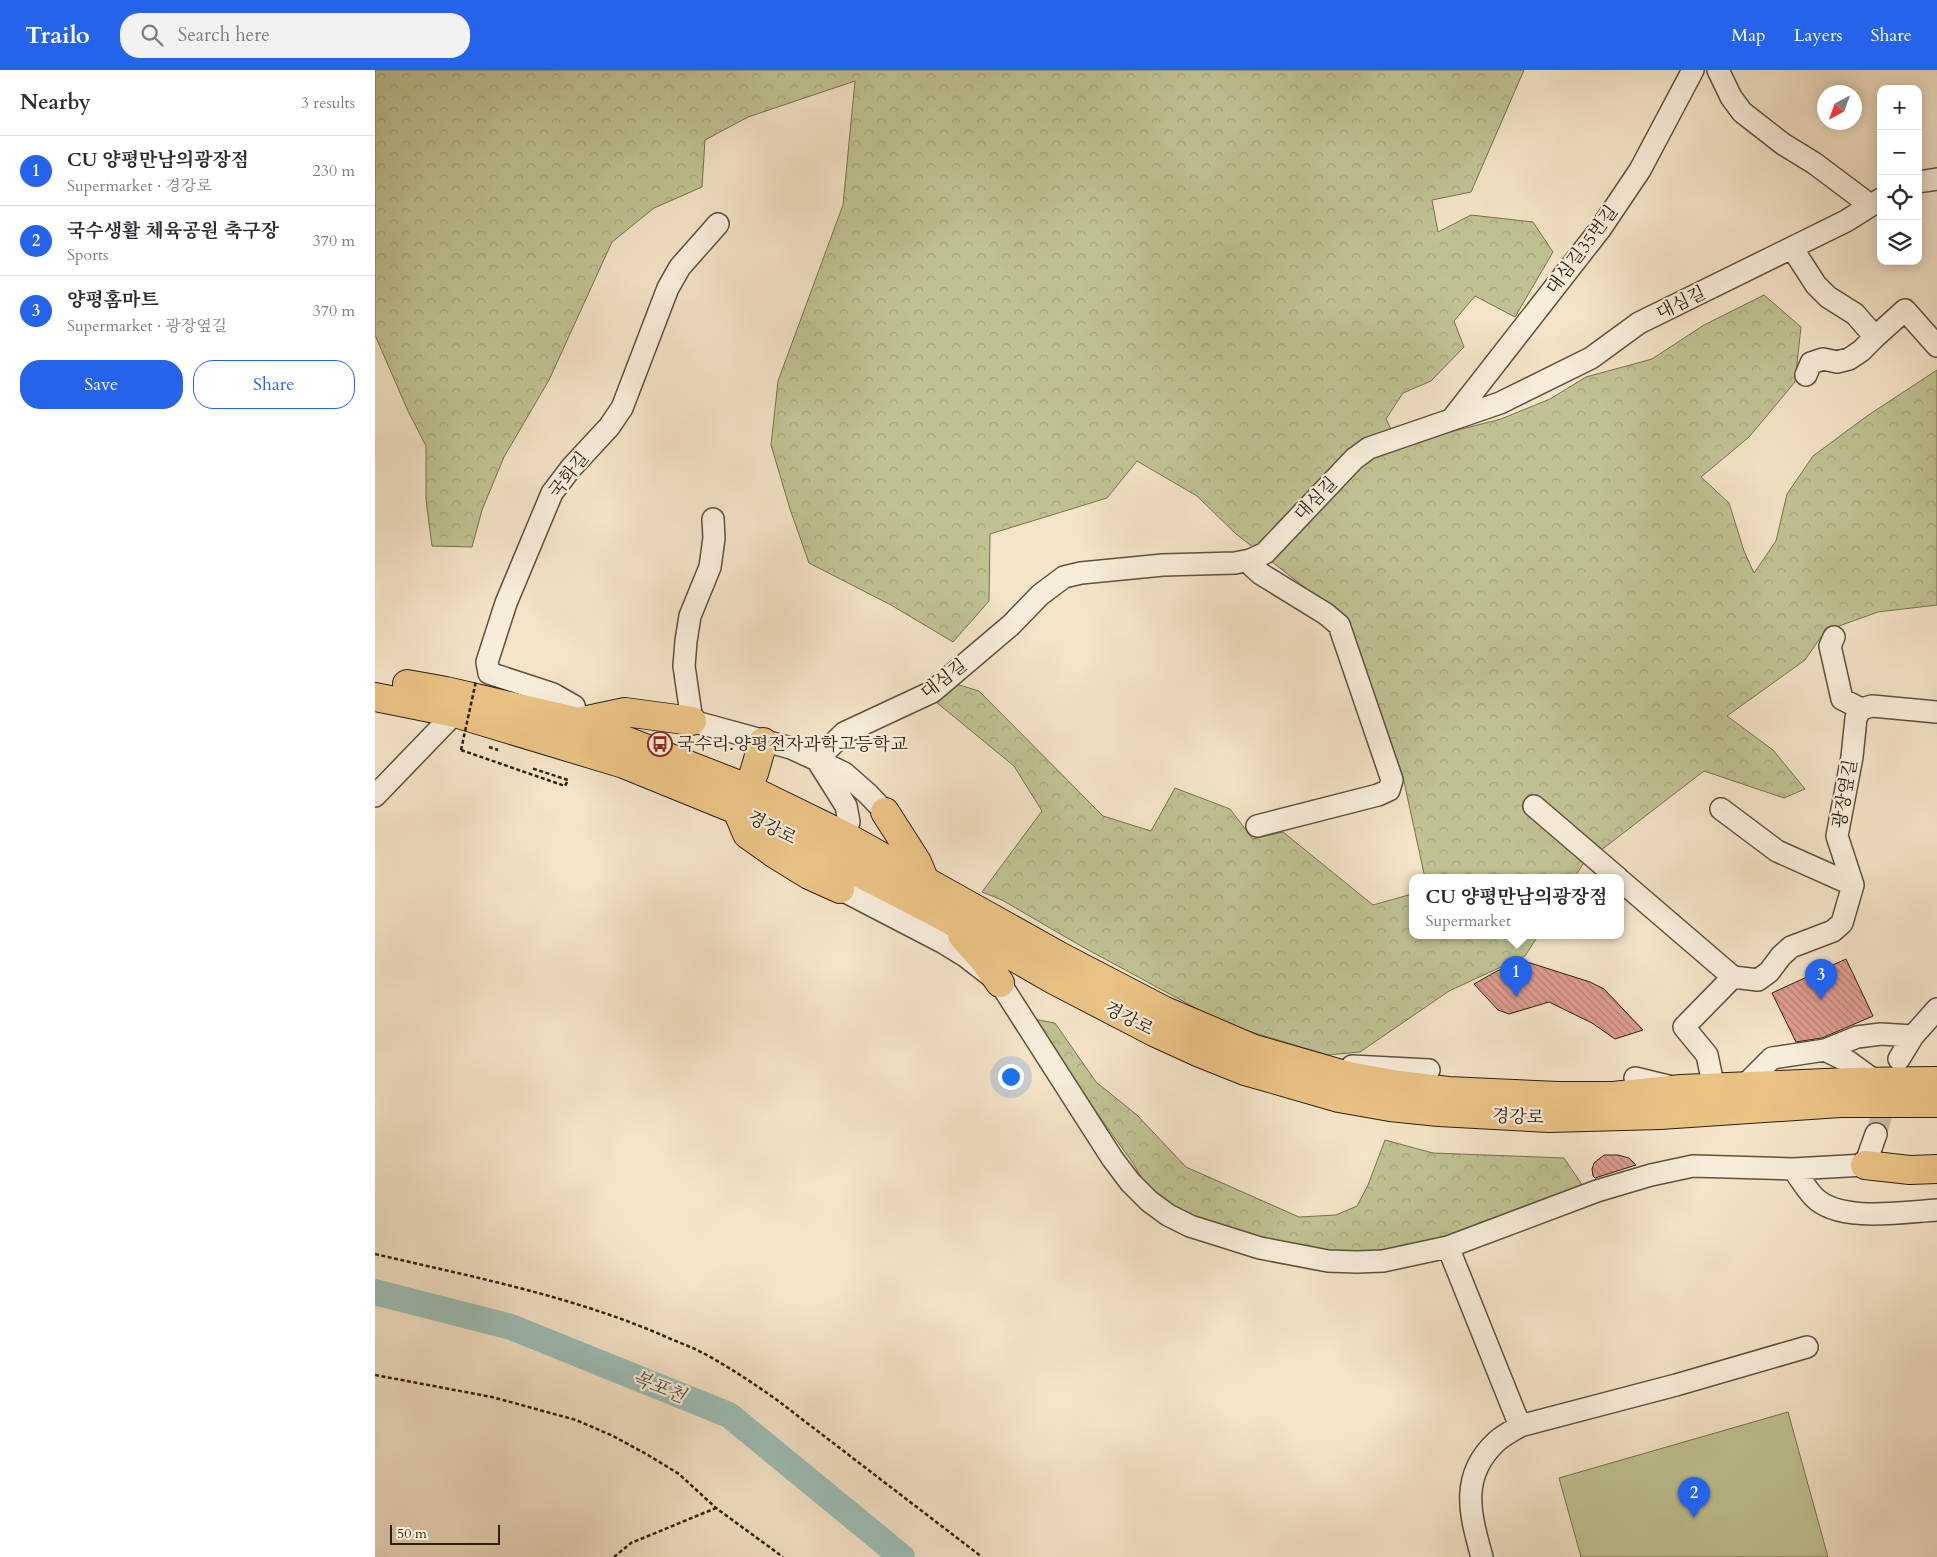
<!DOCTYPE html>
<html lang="en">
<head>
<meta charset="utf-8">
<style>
  :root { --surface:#fff; --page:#f2f2f3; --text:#2b2b33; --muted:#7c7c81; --line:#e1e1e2; --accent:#2563eb }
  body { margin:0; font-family:Cardo,"Noto Serif KR",serif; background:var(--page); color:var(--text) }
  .controls { position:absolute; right:15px; top:15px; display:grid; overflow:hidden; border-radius:10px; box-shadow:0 2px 12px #0003 }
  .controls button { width:45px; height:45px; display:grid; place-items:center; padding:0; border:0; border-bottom:1px solid var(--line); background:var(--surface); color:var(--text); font:25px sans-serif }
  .compass { position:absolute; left:1442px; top:15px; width:45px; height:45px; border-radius:50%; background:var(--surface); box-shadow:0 2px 12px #0003; rotate:221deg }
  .scale { position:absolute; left:15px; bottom:12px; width:110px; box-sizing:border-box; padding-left:5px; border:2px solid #2c2010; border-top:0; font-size:14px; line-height:18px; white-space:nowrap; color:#2c2010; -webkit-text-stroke:4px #f8eddb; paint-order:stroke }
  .you { position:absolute; left:635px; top:1006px; width:18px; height:18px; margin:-12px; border:4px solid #fff; border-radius:50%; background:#1a73e8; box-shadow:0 0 0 8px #1a73e833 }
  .badge { display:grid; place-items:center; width:32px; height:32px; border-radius:50%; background:var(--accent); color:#fff; font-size:16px; font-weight:700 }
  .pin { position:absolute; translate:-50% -41px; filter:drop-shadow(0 1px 2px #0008) }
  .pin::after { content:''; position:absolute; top:26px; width:18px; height:15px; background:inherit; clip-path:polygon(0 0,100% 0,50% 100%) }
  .popup { position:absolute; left:1034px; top:804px; width:215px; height:65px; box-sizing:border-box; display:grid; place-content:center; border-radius:10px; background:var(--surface); filter:drop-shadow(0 1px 4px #0005); font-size:16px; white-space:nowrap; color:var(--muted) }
  .popup b { font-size:19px; color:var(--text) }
  .popup::after { content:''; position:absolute; left:50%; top:100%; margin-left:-10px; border:10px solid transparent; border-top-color:var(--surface) }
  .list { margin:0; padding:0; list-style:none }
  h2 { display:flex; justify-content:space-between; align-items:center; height:65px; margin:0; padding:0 20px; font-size:21px }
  h2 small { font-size:16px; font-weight:400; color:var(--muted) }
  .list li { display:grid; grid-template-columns:32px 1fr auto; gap:15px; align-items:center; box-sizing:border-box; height:70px; padding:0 20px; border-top:1px solid var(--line) }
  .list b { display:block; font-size:19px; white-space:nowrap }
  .list p { margin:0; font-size:16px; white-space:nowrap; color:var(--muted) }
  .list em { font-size:16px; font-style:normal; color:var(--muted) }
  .actions { display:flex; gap:10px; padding:15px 20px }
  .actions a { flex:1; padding:11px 0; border:1px solid var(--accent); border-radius:20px; text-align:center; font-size:18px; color:var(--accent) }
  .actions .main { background:var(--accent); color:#fff }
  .icon { flex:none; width:28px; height:28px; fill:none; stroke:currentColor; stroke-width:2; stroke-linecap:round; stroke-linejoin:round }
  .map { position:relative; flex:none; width:1562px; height:1487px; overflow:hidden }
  header { display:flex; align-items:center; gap:30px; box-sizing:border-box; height:70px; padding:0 25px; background:var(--accent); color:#fff }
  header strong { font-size:24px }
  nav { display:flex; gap:28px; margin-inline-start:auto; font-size:18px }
  .search { width:350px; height:45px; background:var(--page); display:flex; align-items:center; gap:12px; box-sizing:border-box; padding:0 18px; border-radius:20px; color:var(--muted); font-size:19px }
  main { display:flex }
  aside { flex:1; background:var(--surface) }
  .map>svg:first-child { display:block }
  .forest { fill:url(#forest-crowns); stroke:#767151 }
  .green { fill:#c0c292; stroke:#767151 }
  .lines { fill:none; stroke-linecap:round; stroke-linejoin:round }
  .river { stroke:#9cbeb4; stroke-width:26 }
  .building { fill:url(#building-back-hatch); stroke:#2c2010 }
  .minor-tunnel { stroke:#ccbca2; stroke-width:21; stroke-dasharray:21 11; stroke-linecap:butt }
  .minor-casing { stroke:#5e513e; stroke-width:24 }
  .highway-casing { stroke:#2c2010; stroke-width:30 }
  .path { stroke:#2c2010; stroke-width:2.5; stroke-dasharray:4 2.5; stroke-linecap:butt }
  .minor { stroke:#f8eddb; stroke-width:21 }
  .highway { stroke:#eac284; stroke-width:28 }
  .path-bridge { stroke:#2c2010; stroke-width:2.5; stroke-dasharray:4 2.5; stroke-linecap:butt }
  .labels { text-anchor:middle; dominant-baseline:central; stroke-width:4.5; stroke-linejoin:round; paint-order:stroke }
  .street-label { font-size:18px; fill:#2c2010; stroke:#f8eddb }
  .poi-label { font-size:18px; fill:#2c2010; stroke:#f8eddb; text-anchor:start }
  .water-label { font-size:19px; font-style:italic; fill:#4e4f41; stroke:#f8eddb }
</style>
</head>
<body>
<header>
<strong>Trailo</strong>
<div class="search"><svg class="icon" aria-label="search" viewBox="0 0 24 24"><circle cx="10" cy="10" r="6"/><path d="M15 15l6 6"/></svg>Search here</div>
<nav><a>Map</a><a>Layers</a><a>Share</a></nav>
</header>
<main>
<aside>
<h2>Nearby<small>3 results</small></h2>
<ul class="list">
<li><span class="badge">1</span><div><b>CU 양평만남의광장점</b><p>Supermarket · 경강로</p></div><em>230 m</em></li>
<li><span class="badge">2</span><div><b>국수생활 체육공원 축구장</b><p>Sports</p></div><em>370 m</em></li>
<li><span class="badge">3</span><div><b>양평홈마트</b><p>Supermarket · 광장옆길</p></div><em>370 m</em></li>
</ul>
<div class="actions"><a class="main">Save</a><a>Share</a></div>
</aside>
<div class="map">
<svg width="1562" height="1487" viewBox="0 0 1562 1487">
  <defs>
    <pattern id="forest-crowns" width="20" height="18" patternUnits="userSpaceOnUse" patternTransform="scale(1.25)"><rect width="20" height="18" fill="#c0c292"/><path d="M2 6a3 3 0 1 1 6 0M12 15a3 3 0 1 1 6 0" fill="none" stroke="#a5a67d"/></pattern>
    <pattern id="building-back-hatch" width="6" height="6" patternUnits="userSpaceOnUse" patternTransform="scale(1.25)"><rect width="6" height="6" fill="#de9c90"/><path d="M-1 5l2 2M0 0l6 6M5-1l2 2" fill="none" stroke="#b47f74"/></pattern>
  </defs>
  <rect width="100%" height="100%" fill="#f4e3c7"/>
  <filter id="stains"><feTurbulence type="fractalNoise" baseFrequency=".004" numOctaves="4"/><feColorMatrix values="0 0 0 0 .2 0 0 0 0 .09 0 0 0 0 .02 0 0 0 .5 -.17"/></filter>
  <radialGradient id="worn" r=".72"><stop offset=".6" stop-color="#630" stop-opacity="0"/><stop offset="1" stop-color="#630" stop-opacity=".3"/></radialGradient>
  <path class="forest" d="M 0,0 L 1149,0 L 1096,122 L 1057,130 L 1063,162 L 1096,145 L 1158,152 L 1178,182 L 1140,247 L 1100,226 L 1079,251 L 1089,277 L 1056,311 L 1028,323 L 1011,349 L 1024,375 L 1126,349 L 1175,329 L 1211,307 L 1277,289 L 1329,255 L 1389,225 L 1426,257 L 1420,312 L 1374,367 L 1326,407 L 1354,433 L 1369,481 L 1379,503 L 1401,471 L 1412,424 L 1438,386 L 1492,346 L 1562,300 L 1562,535 L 1503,542 L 1450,561 L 1430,590 L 1352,646 L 1398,680 L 1430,719 L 1409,728 L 1329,701 L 1208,794 L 1199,808 L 1050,808 L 1028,707 L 973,551 L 861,464 L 822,426 L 762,391 L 732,428 L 615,464 L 614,531 L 578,572 L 516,535 L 434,493 L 415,439 L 396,375 L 403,311 L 468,135 L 480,11 L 373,47 L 330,70 L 327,117 L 279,138 L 237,172 L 174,310 L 129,387 L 107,440 L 97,477 L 57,476 L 51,430 L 51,376 L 33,341 L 0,265 Z
    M 581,614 L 604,621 L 728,746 L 776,761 L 800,718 L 855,739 L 878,769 L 908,762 L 998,835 L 1037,824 L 1037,866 L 1163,866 L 1150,886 L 1074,921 L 985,982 L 953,985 L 850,954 L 706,876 L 627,830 L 607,822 L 667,741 L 639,696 L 561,632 Z
    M 653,948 L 680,953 L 721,1012 L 762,1045 L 811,1097 L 924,1147 L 961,1145 L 982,1136 L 993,1115 L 1010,1070 L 1058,1083 L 1189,1088 L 1218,1131 L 1016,1184 L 938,1184 L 794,1142 L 776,1124 L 758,1093 Z"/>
  <path class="green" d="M 1413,1342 L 1453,1487 L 1206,1487 L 1184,1408 Z"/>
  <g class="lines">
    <path class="river" d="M 0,1222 L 136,1257 L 354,1345 L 527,1487"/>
  </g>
  <path class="building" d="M 1471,889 L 1498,946 L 1447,968 L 1421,972 L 1397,923 Z
    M 1149,891 L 1215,912 L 1229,919 L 1268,960 L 1240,969 L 1217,953 L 1174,932 L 1134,944 L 1123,940 L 1099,914 L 1122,901 Z
    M 1229,1085 L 1243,1085 L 1254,1088 L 1261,1095 L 1220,1108 L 1218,1106 L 1217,1099 L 1219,1093 Z"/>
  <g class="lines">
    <path class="minor-tunnel" d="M 1501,1064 L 1515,1019"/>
    <defs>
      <path id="minor" d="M 1343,0 L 1356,27 L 1367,42 L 1408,74 L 1439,93 L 1495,135
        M 1543,112 L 1562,109
        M 1417,178 L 1441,215 L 1453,227 L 1480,244 L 1500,267 L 1530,240 L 1562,276
        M 1431,305 L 1436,293 L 1448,289 L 1462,292 L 1474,289 L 1486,281 L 1500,267
        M 1077,349 L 1226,158 L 1265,100 L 1318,0
        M 338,449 L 339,468 L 335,497 L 315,546 L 311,571 L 309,596 L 317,651 L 416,678 L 442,690 L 469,703 L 493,724 L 510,742
        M 875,490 L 878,497 L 886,504 L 951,544 L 964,555 L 1017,710 L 1014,720 L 1003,725 L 882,756
        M 1459,567 L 1455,576 L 1467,629 L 1486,639
        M 203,652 L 199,636 L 178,624 L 114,603 L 112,592 L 131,533 L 177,423 L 196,398 L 234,357 L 247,338 L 293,218 L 305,197 L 343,154
        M 442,690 L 469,663 L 557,622 L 636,555 L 665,525 L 689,507 L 706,503 L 788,495 L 860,493 L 875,490 L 890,483 L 979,389 L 994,378 L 1125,333 L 1216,288 L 1264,253 L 1471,151 L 1506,129
        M 442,690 L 471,736 L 474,752
        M 0,726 L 80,643
        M 1159,736 L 1243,808
        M 1346,739 L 1402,781 L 1478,815
        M 1245,810 L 1358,907
        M 467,815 L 465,819 L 569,873 L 590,886 L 625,913 L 737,1088 L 755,1112 L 774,1131 L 793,1145 L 815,1156 L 885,1178 L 953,1191 L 982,1192 L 1008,1191 L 1073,1177 L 1222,1121 L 1276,1105 L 1318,1096 L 1418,1099 L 1490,1095 L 1501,1064
        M 1450,980 L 1482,967 L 1506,964 L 1538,966
        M 1524,989 L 1538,966 L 1562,939
        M 977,996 L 1054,1000
        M 1260,1008 L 1293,1016
        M 1368,1017 L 1397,988 L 1450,980 L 1474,992 L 1500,1011
        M 1339,1018 L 1332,985 L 1309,957 L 1358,907 L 1383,910 L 1394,902 L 1406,886 L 1416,877 L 1458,861 L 1467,853 L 1478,815 L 1462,766 L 1477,687 L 1481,648 L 1486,639 L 1497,636 L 1562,642
        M 1418,1099 C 1425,1108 1431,1119 1439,1127 C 1464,1153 1529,1142 1562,1140
        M 1073,1177 L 1145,1356 L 1301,1315 L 1432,1277
        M 1107,1487 C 1095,1444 1084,1406 1122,1371 C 1129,1365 1137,1361 1145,1356"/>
      <path id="highway" d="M 32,614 L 71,621 L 203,652 L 372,718 L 468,765 L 688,888 L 788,940 L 879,979 L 973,1006 L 1024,1015 L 1073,1021 L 1183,1026 L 1238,1026 L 1306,1019 L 1474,1012 L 1562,1011
        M 0,627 L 80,643 L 249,694 L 362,740 L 568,846 L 679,910 L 779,962 L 825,983 L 870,1001 L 964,1028 L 1015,1037 L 1064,1042 L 1174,1048 L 1285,1045 L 1465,1033 L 1562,1033
        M 203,652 L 250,642 L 317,651
        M 388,672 L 379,703 L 362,740 L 372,764 L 400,784 L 434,805 L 465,819
        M 510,742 L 542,792 L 550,811
        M 587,865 L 609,890 L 625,913
        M 1490,1095 L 1535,1100 L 1562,1099"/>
    </defs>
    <use href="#minor" class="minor-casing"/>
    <use href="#highway" class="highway-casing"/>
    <path class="path" d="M 114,677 L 123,680
      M 86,680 L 190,716 L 193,710 L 156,698
      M 0,1184 C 98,1207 197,1226 289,1266 C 302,1272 315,1276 328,1283 C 354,1297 378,1313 402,1330 L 607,1487
      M 0,1305 L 117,1327 L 201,1350 L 238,1366 L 273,1385 L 304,1404 L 341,1438 L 408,1487
      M 239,1487 L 256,1473 L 341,1438"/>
    <use href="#minor" class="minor"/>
    <use href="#highway" class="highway"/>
    <path class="path-bridge" d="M 86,680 L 101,611"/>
  </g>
  <defs>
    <symbol id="bus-ring" viewBox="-11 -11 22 22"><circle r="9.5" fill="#f8eddb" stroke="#8f2418" stroke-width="1.5"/><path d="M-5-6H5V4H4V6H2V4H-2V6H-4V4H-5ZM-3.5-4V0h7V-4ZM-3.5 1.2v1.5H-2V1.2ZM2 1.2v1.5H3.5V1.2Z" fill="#8f2418"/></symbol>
  </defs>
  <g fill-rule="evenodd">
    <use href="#bus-ring" x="271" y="660" width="28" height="28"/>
  </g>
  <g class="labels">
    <g class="street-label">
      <text transform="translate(1207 180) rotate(-53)">대심길35번길</text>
      <text transform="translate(1306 233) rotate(-26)">대심길</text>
      <text transform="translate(194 405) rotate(-52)">국화길</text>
      <text transform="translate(941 429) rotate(-46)">대심길</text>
      <text transform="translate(569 609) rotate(-38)">대심길</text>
      <text transform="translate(1470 724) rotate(-80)">광장옆길</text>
      <text transform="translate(397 758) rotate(27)">경강로</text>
      <text transform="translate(754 949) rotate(27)">경강로</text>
      <text transform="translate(1143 1047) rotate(2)">경강로</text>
    </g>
    <g class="poi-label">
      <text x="302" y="674">국수리.양평전자과학고등학교</text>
    </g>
    <g class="water-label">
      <text transform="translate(284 1317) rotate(22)">복포천</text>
    </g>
  </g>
  <rect width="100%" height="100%" filter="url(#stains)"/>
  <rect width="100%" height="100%" fill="url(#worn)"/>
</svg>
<div class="controls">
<button>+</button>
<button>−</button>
<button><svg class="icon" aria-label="locate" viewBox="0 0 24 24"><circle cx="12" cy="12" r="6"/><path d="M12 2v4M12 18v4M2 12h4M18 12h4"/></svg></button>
<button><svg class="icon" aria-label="layers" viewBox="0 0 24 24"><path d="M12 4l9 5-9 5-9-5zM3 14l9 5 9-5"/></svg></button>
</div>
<svg class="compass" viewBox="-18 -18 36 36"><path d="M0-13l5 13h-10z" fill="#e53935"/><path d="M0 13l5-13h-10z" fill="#7c7c81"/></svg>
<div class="scale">50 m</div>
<div class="you"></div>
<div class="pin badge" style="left:1141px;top:927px">1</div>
<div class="popup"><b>CU 양평만남의광장점</b>Supermarket</div>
<div class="pin badge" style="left:1319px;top:1448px">2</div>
<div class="pin badge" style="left:1446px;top:930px">3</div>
</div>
</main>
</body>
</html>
